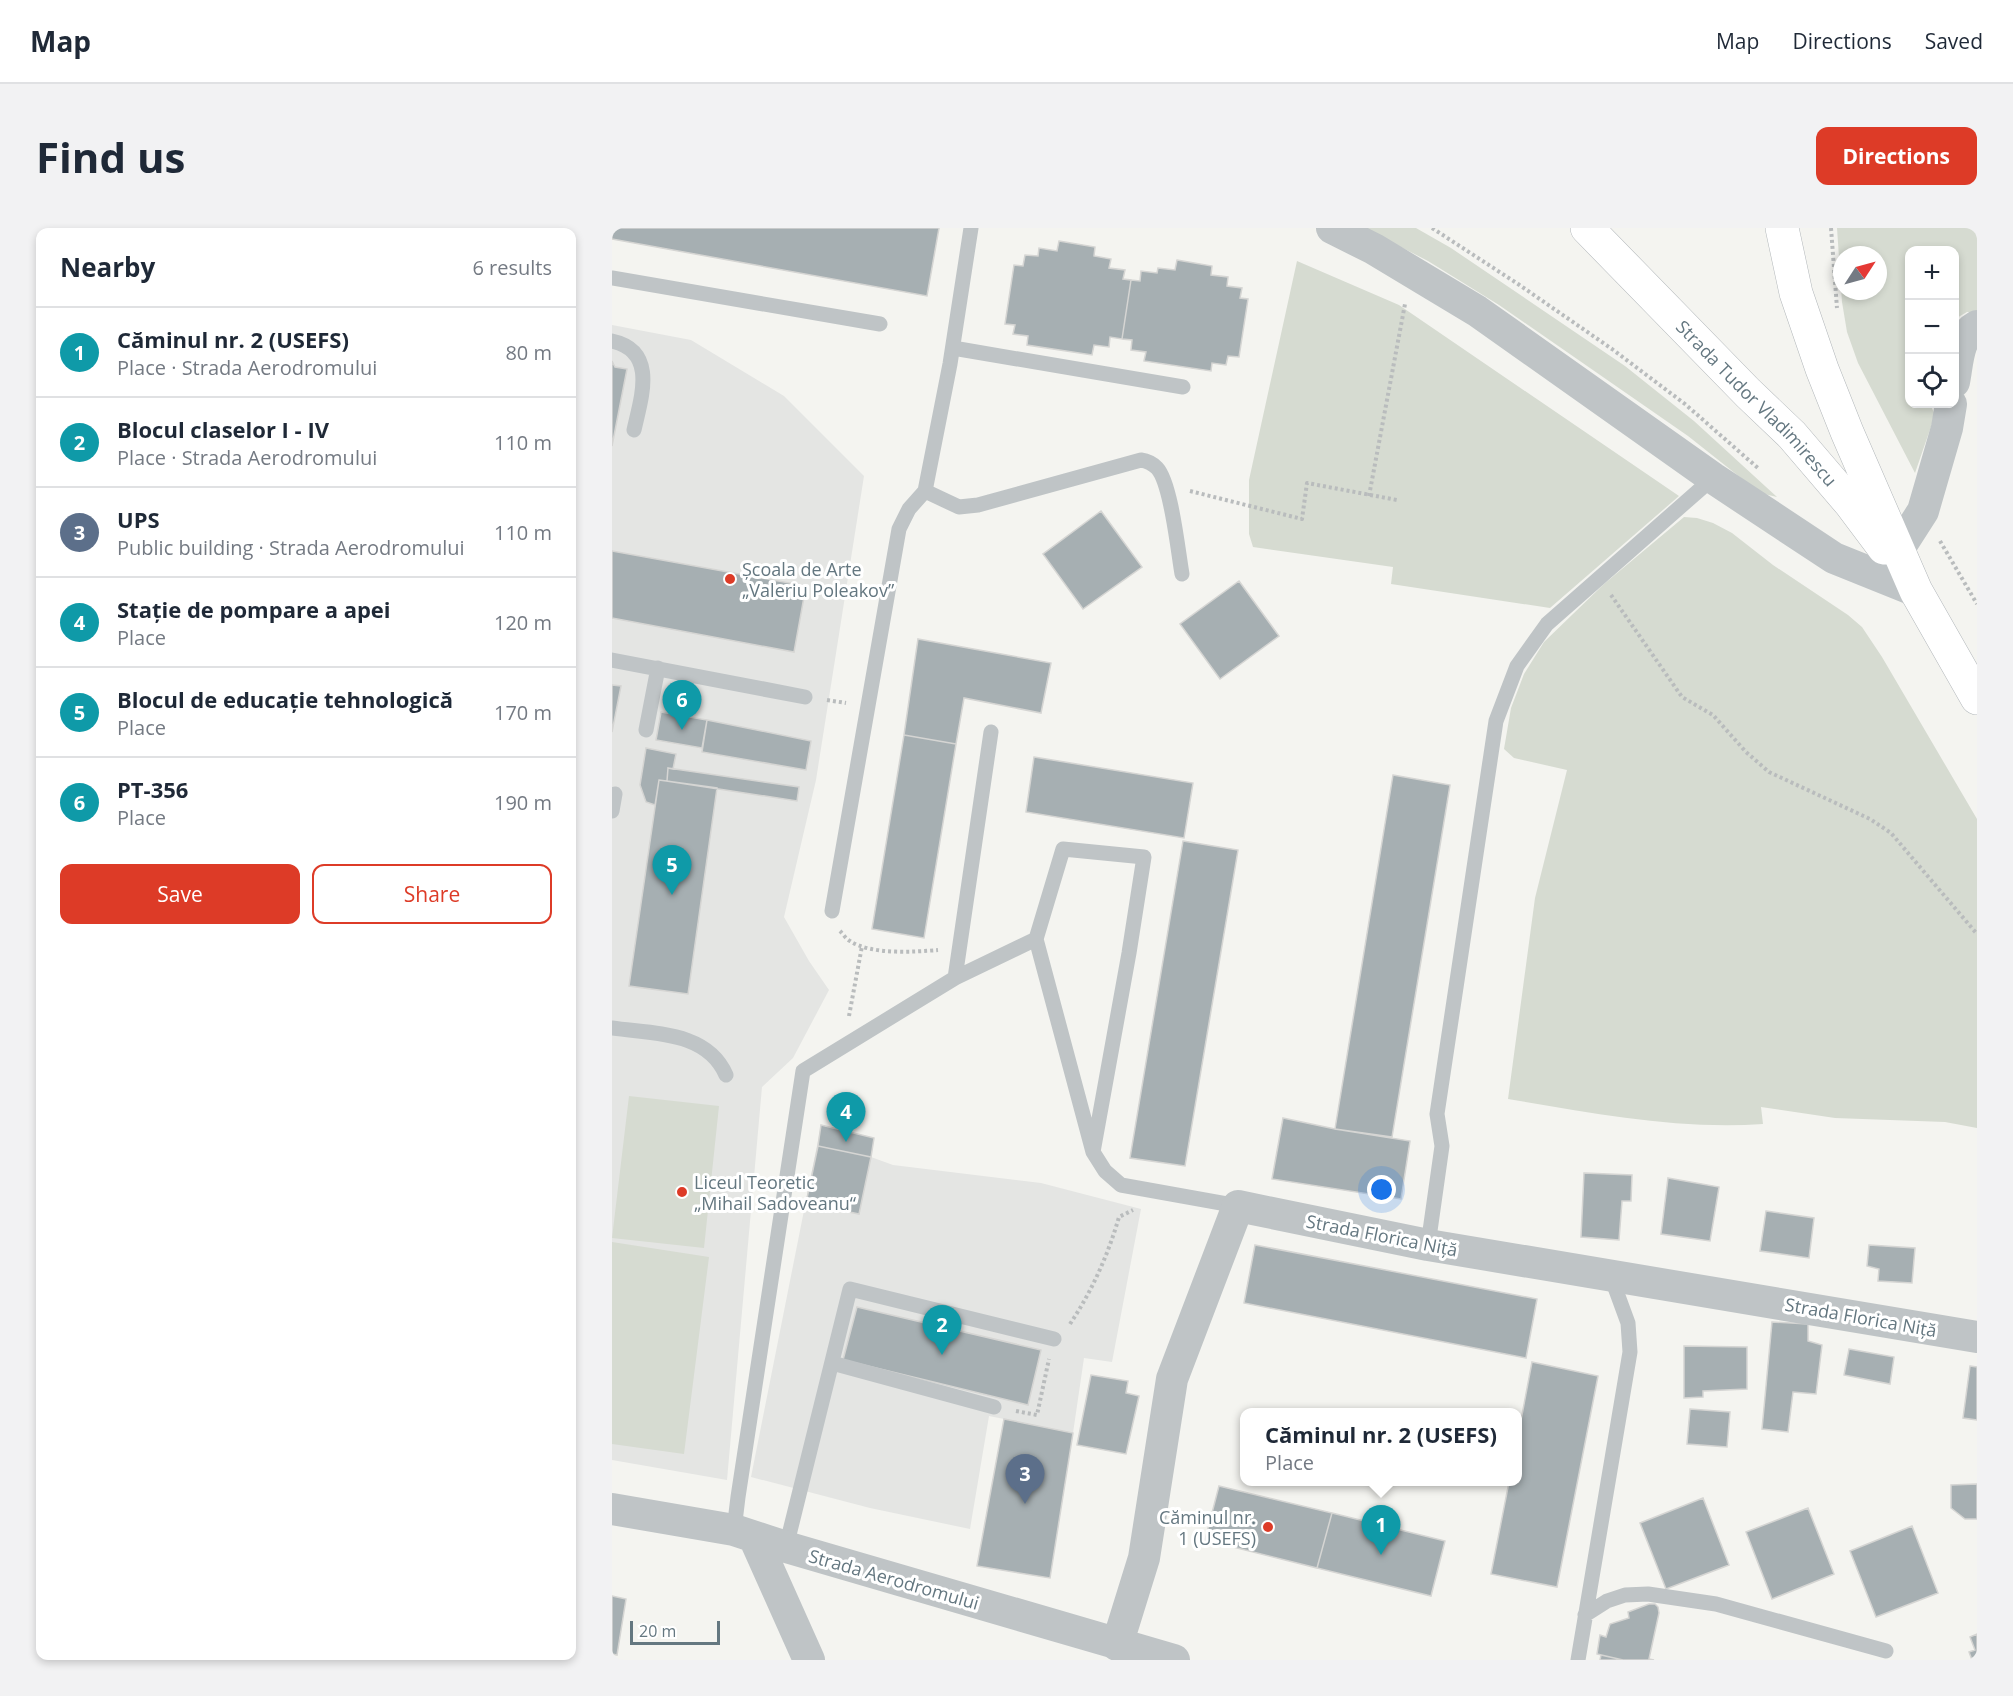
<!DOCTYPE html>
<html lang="en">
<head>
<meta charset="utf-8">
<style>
  :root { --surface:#fff; --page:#f2f2f3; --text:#1f2937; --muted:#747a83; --line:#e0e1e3; --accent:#dd3b27 }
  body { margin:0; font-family:"Open Sans",sans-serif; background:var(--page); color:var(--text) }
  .controls { position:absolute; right:18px; top:18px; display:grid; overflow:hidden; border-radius:12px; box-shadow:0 3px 9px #0003 }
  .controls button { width:54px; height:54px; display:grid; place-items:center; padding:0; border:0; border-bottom:2px solid var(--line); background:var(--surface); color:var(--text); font:30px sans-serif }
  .compass { position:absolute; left:1221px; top:18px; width:54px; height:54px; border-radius:50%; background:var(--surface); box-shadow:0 3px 9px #0003; rotate:54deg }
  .scale { position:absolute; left:18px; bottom:15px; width:90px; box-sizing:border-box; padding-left:6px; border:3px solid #647780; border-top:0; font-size:16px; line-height:21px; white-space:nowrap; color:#647780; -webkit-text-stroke:4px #fff; paint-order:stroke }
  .you { position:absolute; left:770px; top:962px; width:21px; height:21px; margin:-15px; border:4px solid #fff; border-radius:50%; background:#1a73e8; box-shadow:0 0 0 9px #1a73e833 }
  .badge { display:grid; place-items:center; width:39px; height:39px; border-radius:50%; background:var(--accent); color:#fff; font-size:20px; font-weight:700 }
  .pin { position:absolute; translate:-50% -50px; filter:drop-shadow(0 2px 3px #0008) }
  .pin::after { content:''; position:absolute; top:32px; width:21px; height:18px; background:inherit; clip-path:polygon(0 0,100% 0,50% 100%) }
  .popup { position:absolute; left:628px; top:1180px; width:282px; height:78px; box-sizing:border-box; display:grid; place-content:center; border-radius:12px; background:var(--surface); filter:drop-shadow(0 2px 4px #0005); font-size:20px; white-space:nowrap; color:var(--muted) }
  .popup b { font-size:22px; color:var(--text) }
  .popup::after { content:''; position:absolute; left:50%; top:100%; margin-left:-12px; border:12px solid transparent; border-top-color:var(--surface) }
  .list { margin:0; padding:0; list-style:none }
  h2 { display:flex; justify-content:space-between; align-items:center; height:78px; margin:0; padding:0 24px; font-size:26px }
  h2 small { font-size:20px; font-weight:400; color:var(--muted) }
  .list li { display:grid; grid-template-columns:39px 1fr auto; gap:18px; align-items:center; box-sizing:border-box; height:90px; padding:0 24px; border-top:2px solid var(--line) }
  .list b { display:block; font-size:22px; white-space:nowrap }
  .list p { margin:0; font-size:20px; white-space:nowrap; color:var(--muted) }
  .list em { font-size:20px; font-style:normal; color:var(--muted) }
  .actions { display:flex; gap:12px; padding:18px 24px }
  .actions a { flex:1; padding:14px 0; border:2px solid var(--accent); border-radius:12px; text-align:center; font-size:21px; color:var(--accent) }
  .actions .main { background:var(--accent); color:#fff }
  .icon { flex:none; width:33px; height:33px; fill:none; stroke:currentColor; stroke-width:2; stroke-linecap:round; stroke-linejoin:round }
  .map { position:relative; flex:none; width:1365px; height:1432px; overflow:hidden; border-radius:12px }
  header { display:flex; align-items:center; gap:36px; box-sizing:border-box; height:84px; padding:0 30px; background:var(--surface); border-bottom:2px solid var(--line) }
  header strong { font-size:28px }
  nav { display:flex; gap:33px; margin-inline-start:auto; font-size:21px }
  .intro { display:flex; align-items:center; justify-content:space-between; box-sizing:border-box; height:144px; padding:0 36px }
  h1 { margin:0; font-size:42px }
  .button { padding:15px 27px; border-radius:12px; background:var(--accent); color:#fff; font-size:21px; font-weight:700 }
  main { display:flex; gap:36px; padding:0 36px }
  aside { flex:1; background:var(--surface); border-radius:12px; box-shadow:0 3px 9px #0003 }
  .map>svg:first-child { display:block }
  .built { fill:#e4e5e3 }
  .green { fill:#d6dbd1; fill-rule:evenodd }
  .building { fill:#a6afb2; stroke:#d5d5d3; stroke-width:1.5 }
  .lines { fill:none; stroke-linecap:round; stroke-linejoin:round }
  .primary-casing { stroke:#b2b7ba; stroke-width:34 }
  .path { stroke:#b9bcbd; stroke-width:4; stroke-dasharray:3 3; stroke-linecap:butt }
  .service { stroke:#bfc4c6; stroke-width:15 }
  .minor { stroke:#bfc4c6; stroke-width:32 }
  .primary { stroke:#fff; stroke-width:33 }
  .poi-dot { fill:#dd3b27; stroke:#fff; stroke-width:2 }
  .labels { text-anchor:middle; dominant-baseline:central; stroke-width:6; stroke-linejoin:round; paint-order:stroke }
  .street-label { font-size:18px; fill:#647780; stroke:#fff }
  .poi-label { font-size:18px; fill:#647780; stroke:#fff; text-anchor:start }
</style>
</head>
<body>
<header>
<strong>Map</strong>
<nav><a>Map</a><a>Directions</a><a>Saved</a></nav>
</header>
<div class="intro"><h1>Find us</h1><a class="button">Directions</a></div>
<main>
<aside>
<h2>Nearby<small>6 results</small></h2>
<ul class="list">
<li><span class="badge" style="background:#0f9aa8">1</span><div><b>Căminul nr. 2 (USEFS)</b><p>Place · Strada Aerodromului</p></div><em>80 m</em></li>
<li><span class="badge" style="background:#0f9aa8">2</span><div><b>Blocul claselor I - IV</b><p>Place · Strada Aerodromului</p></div><em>110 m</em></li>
<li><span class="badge" style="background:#5c6f8a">3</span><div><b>UPS</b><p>Public building · Strada Aerodromului</p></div><em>110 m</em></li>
<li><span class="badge" style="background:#0f9aa8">4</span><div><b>Stație de pompare a apei</b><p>Place</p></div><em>120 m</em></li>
<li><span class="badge" style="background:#0f9aa8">5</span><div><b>Blocul de educație tehnologică</b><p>Place</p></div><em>170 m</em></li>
<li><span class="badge" style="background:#0f9aa8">6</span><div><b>PT-356</b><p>Place</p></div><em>190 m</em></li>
</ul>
<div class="actions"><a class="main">Save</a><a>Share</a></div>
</aside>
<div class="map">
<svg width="1365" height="1432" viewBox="0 0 1365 1432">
  <rect width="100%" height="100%" fill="#f4f4f0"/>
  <path class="built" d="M 0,97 L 79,112 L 172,168 L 252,248 L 204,552 L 172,689 L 197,733 L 217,762 L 181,830 L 150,859 L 115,1252 L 0,1232 Z
    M 209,897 L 262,910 L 259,929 L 281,937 L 429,955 L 529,981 L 500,1134 L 472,1130 L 461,1205 L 377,1188 L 358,1301 L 258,1280 L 139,1249 Z"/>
  <path class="green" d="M 752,0 L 804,0 L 839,20 L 1013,138 L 1082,193 L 1165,269 L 1148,265 L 1076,208 L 887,77 L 816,33 Z
    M 1225,0 L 1365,0 L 1365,84 L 1355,84 L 1343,91 L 1342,22 L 1298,22 L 1298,176 L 1318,176 L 1323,187 L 1303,245 L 1246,135 L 1235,104 L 1230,74 ZM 1230,27 L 1266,27 L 1266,63 L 1230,63 Z
    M 685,33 L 787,77 L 1067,268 L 938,380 L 779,356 L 781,339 L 641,319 L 637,306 L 637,252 Z
    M 1072,289 L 1085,290 L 1101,295 L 1120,305 L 1161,337 L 1236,387 L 1250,399 L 1270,429 L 1365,591 L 1365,900 L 1333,894 L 1223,890 L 1149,879 L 1151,896 C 1065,902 981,885 896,871 L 923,670 L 955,542 L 902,530 L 892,521 L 899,480 L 912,446 L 932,414 L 992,356 Z
    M 17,868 L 107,878 L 92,1020 L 0,1010 Z
    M 0,1014 L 97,1029 L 72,1226 L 0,1216 Z"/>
  <path class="building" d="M 0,0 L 327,0 L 315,68 L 0,11 Z
    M 447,13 L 483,19 L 482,28 L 499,31 L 497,40 L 513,42 L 511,51 L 519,52 L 510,111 L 498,109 L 497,119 L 482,117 L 480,127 L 415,117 L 416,108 L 401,106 L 403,97 L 393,96 L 402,37 L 411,38 L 413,27 L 426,28 L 427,20 L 445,23 Z
    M 565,32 L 600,38 L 599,47 L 616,49 L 615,58 L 630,60 L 628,70 L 636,71 L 627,129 L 616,128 L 614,137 L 600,135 L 599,143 L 532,133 L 534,124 L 519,122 L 520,112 L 510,111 L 519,52 L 528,53 L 529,43 L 545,45 L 546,40 L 563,42 Z
    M 0,133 L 3,139 L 15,141 L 0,218 Z
    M 489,283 L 530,339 L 471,381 L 431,326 Z
    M 0,323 L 194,358 L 182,424 L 0,390 Z
    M 627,353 L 667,408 L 608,451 L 568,396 Z
    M 306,411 L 439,435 L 429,485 L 352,470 L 344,516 L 292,507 Z
    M 0,457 L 9,458 L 0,504 Z
    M 49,484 L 95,492 L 90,520 L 44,512 Z
    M 95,492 L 199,513 L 194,542 L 90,524 Z
    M 292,507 L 344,516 L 312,710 L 260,701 Z
    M 34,520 L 64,526 L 61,541 L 56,540 L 55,553 L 47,552 L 43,577 L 34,574 L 28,557 Z
    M 422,529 L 581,555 L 572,610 L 414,584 Z
    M 56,540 L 187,559 L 185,573 L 55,553 Z
    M 781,547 L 838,557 L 780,909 L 723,901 Z
    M 47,552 L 105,560 L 76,766 L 17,758 Z
    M 571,613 L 626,622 L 573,938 L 518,930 Z
    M 671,890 L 723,901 L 798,913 L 789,971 L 660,951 Z
    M 209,897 L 262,910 L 259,929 L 206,918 Z
    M 206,918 L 259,929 L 247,986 L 194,975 Z
    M 972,945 L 1020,947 L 1019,973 L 1010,973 L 1007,1012 L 969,1009 Z
    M 1056,950 L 1107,959 L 1098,1013 L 1049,1006 Z
    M 1154,983 L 1202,990 L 1197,1030 L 1148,1023 Z
    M 643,1017 L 925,1071 L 914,1130 L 632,1075 Z
    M 1257,1017 L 1303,1020 L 1300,1055 L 1266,1053 L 1267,1041 L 1255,1038 Z
    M 245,1079 L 429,1122 L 416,1177 L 231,1132 Z
    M 1160,1094 L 1196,1096 L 1196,1113 L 1210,1117 L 1204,1166 L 1181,1164 L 1176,1204 L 1150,1201 Z
    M 1072,1118 L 1135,1119 L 1135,1161 L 1091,1163 L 1091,1169 L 1072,1170 Z
    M 1237,1121 L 1282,1129 L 1278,1156 L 1232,1147 Z
    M 920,1134 L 986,1148 L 945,1359 L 879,1346 L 897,1254 L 906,1254 L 906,1208 Z
    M 1358,1138 L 1365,1139 L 1365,1192 L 1351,1190 Z
    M 479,1147 L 516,1153 L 514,1165 L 527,1168 L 514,1226 L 465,1217 Z
    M 1078,1181 L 1118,1184 L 1115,1219 L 1075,1216 Z
    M 392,1191 L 461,1205 L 438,1350 L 365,1338 Z
    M 1365,1256 L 1365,1291 L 1353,1291 L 1339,1280 L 1339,1257 Z
    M 607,1258 L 720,1285 L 705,1340 L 593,1312 Z
    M 1091,1270 L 1117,1337 L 1054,1361 L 1028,1295 Z
    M 1196,1280 L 1222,1346 L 1160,1371 L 1134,1304 Z
    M 720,1285 L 833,1313 L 819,1368 L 705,1340 Z
    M 1300,1298 L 1326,1365 L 1264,1389 L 1238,1323 Z
    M 0,1368 L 14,1371 L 5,1427 L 0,1426 Z
    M 1037,1376 L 1043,1376 L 1046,1379 L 1047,1385 L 1037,1431 L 1042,1432 L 1011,1432 L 985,1426 L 988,1407 L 994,1409 L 998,1396 L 1017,1390 L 1016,1384 Z
    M 1365,1406 L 1365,1432 L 1360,1432 L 1357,1424 L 1363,1422 L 1358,1409 Z
    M 989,1427 L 1011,1432 L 988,1432 Z"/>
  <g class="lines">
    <defs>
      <g id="primary">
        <path id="s1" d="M 975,0 L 1136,165 L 1180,207 L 1239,276 L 1272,320"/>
        <path d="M 1170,0 L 1184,65 L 1210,141 L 1235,204 L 1304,363 L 1365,470"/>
      </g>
    </defs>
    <use href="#primary" class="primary-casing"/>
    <path class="path" d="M 820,0 L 906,56 L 1000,121 L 1073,176 L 1147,241
      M 1219,0 L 1225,80
      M 578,263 L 690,291 L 695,255 L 785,272
      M 757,268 L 793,76
      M 1328,313 L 1365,376
      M 999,367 L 1070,469 L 1101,487 L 1134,524 L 1157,544 L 1258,591 L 1279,605 L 1365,706
      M 215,472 L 234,475
      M 228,703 C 231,706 234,711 238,713 C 259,727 302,724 326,722
      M 237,788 L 250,718
      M 458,1096 C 480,1063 496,1027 507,989 L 521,982
      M 404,1183 L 425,1187 L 437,1131"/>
    <path class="service" d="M 0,50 L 268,96
      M 0,113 C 46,123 29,170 22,202
      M 341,120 L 571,159
      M 313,263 L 347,279 L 366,277 L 529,232 C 536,233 540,235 545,240 C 559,255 566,323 570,346
      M 0,432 L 193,469
      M 34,502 L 46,440
      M 0,583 L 3,566
      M 220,683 L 287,301 L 297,281 L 313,263 L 338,136 L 359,0
      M 424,711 L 481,924 L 493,943 L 509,957 L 626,978
      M 343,750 L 379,504
      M 0,800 C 41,806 95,803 114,847
      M 816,1017 L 830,918 L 825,886 L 884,493 L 905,438 L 935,396 L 1101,250
      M 220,1135 L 382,1179
      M 122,1302 L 126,1269 L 191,843 L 343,750 L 424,711 L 451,621 L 532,629 L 517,725 L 481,924
      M 174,1319 L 238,1061 L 442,1111
      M 973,1387 L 995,1373 L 1013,1367 L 1036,1366 L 1104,1376 L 1274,1423
      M 966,1432 L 1018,1124 L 1016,1095 L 998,1046"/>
    <path class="minor" d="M 720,0 L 762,21 L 865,83 L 1101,250 L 1222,330 L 1304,363
      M 1342,154 C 1346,135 1345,109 1365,98
      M 1286,322 L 1311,283 L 1335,200 L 1339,176
      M 0,1281 L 122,1302 L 174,1319 L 562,1432
      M 142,1309 L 197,1432
      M 505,1417 L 532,1330 L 560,1151 L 626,978 L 816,1017 L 1365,1109"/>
    <use href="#primary" class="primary"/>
  </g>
  <g class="poi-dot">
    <circle cx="118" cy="351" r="6"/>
    <circle cx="70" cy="964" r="6"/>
    <circle cx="656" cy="1299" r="6"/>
  </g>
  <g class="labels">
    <g class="street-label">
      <text stroke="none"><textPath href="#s1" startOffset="244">Strada Tudor Vladimirescu</textPath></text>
      <text transform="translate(770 1007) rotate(11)">Strada Florica Niță</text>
      <text transform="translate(1249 1089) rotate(10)">Strada Florica Niță</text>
      <text transform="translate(282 1351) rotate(16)">Strada Aerodromului</text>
    </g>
    <g class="poi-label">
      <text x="130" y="341">Școala de Arte<tspan x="130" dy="21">„Valeriu Poleakov”</tspan></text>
      <text x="82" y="954">Liceul Teoretic<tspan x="82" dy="21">„Mihail Sadoveanu“</tspan></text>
      <text x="644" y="1289" text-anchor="end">Căminul nr.<tspan x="644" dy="21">1 (USEFS)</tspan></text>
    </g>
  </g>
</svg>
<div class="controls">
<button>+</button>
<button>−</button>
<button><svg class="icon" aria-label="locate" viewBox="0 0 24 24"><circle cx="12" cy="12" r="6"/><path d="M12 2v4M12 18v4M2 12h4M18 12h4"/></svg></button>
</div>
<svg class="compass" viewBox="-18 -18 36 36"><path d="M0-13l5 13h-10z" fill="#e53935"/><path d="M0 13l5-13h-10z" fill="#747a83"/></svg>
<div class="scale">20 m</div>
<div class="you"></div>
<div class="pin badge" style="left:769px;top:1327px;background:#0f9aa8">1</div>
<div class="popup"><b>Căminul nr. 2 (USEFS)</b>Place</div>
<div class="pin badge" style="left:330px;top:1127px;background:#0f9aa8">2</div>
<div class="pin badge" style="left:413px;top:1276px;background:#5c6f8a">3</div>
<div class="pin badge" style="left:234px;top:914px;background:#0f9aa8">4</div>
<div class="pin badge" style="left:60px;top:667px;background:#0f9aa8">5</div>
<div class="pin badge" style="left:70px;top:502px;background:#0f9aa8">6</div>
</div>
</main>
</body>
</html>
